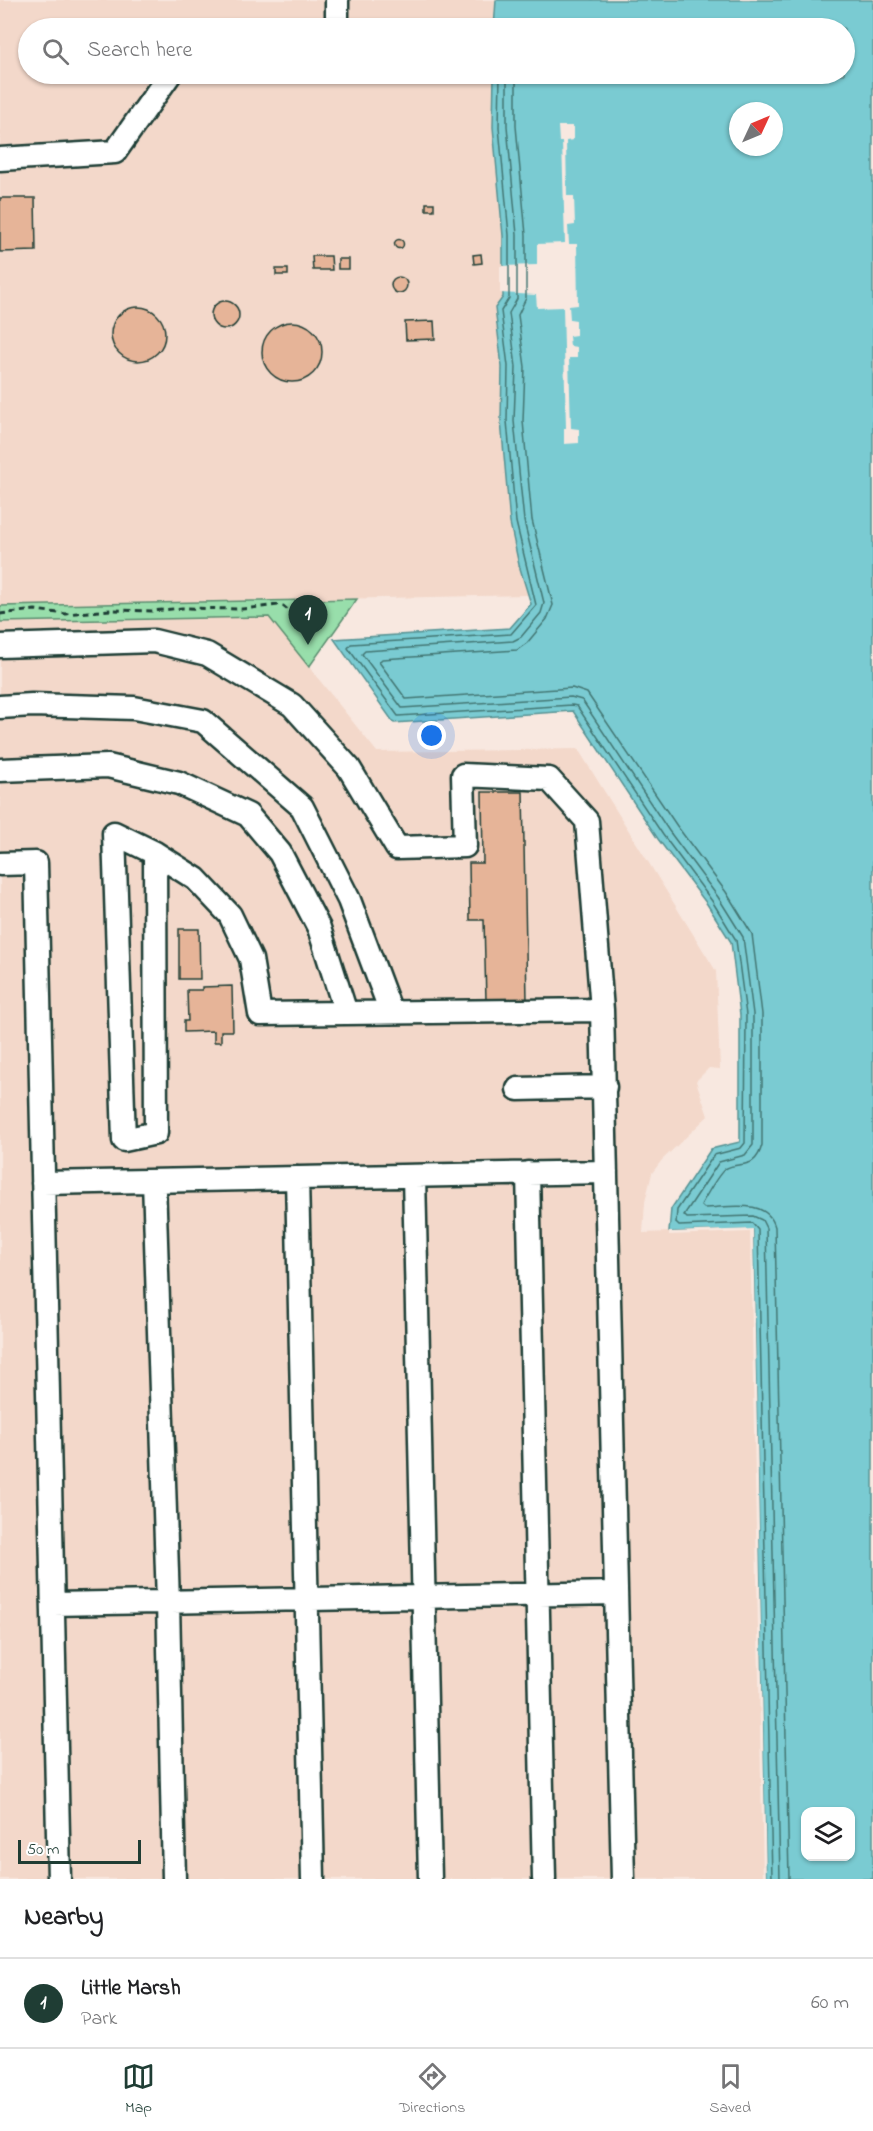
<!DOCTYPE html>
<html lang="en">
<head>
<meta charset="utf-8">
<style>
  :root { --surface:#fff; --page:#f2f2f2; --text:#202124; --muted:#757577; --line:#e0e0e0; --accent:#1f3d34 }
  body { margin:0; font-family:"Indie Flower",sans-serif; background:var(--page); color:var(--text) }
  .controls { position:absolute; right:18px; bottom:18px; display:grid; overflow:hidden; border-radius:12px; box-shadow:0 2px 4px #0004 }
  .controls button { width:54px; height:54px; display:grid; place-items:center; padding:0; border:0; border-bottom:2px solid var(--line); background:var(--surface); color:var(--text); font:30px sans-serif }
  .compass { position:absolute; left:729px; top:102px; width:54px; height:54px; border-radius:50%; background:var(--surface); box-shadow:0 2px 4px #0004; rotate:46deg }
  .scale { position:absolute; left:18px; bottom:15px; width:123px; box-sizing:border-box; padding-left:6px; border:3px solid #1f3d34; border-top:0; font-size:16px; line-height:21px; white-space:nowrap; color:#1f3d34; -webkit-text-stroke:4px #fff; paint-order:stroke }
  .you { position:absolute; left:432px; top:736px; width:21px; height:21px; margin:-15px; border:4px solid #fff; border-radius:50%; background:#1a73e8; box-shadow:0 0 0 9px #1a73e833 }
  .badge { display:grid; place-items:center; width:39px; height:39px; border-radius:50%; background:var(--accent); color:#fff; font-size:20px; font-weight:700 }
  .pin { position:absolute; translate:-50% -50px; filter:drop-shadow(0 2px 3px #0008) }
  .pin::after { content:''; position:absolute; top:32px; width:21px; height:18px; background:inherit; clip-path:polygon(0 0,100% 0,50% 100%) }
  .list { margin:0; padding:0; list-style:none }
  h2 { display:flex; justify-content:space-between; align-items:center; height:78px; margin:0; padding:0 24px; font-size:26px }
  h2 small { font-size:20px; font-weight:400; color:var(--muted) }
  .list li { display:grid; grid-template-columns:39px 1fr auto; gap:18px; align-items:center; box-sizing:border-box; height:90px; padding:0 24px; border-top:2px solid var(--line) }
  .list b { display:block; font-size:22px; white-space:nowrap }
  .list p { margin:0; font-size:20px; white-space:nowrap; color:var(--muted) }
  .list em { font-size:20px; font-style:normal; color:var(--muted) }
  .icon { flex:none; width:33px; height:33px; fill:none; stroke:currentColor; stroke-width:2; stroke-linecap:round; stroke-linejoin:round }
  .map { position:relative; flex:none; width:873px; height:1879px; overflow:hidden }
  .search { position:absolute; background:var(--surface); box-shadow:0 2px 4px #0004; left:18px; right:18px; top:18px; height:66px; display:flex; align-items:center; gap:15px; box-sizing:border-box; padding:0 21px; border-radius:33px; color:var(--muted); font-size:22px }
  .sheet { height:168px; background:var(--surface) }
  nav { display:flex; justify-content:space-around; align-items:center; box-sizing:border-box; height:84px; border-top:2px solid var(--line); background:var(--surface); font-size:16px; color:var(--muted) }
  nav a { display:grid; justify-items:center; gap:3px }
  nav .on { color:var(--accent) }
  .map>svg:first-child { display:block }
  .built { fill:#f3d8ca }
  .green { fill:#98deab; stroke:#5c8e70; stroke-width:1.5 }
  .water { fill:#7acbd2; stroke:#569293; stroke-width:1.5; fill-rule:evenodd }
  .pier { fill:#f8e8e0 }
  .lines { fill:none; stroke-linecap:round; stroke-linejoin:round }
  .shore { stroke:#437673; stroke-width:1.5 }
  .building { fill:#e6b498; stroke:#1f3d34; stroke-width:1.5 }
  .minor-casing { stroke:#1f3d34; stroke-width:27 }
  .path { stroke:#1f3d34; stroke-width:3; stroke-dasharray:6 4.5; stroke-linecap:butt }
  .minor { stroke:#fff; stroke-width:22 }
</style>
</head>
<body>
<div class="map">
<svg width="873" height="1879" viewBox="0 0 873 1879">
  <rect width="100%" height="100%" fill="#f8e8e0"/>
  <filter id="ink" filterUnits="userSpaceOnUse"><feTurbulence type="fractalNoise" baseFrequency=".0167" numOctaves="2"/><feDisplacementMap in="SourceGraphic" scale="12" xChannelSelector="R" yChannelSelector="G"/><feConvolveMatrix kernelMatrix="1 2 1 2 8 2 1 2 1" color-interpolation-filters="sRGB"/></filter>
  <g filter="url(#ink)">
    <path class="built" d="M 0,0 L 496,0 L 494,28 L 28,28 L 28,74 L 494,74 L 493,127 L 503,236 L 503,297 L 495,309 L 502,367 L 501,421 L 510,523 L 528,595 L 0,606 Z
      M 269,617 L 377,752 L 578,749 L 716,971 L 720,1069 L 709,1068 L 696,1081 L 708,1116 L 662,1160 L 652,1173 L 645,1202 L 643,1233 L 753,1229 L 766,1879 L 0,1879 L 0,622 Z"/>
    <path class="green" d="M 357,599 L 309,667 L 269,617 L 0,622 L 0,606 Z"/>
    <path class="water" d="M 496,0 L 873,0 L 873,1879 L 766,1879 L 753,1230 L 669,1232 L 671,1209 L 711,1149 L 740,1142 L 740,1015 L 731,942 L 707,904 L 658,839 L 573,711 L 394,723 L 334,639 L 510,628 L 531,604 L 519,565 L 510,523 L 501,421 L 502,367 L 495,308 L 503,297 L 503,236 L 493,127 L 494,74 L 844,74 L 844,28 L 494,28 ZM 738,111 L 774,111 L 774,147 L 738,147 ZM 806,1812 L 850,1812 L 850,1856 L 806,1856 Z"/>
    <path class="pier" d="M 558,126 L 573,126 L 573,140 L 566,141 L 567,196 L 574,196 L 575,225 L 568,226 L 569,244 L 577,244 L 578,305 L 569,306 L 570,319 L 576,320 L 576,335 L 569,336 L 570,346 L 577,347 L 577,358 L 569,358 L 571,428 L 579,429 L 579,443 L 564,444 L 564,428 L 566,428 L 563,307 L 537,308 L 536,295 L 500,293 L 500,266 L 537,265 L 537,244 L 565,243 L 562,142 L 559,142 Z
      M 753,1229 L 766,1879 L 763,1879 L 750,1232 L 669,1235 L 669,1232 Z"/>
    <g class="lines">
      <path class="shore" d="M 500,74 L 499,127 L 509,235 L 509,298 L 501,311 L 508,366 L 507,421 L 516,522 L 536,605 L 511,634 L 351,644 L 348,648 L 398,716 L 572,705 L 577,706 L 663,835 L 712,901 L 736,940 L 746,1015 L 745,1143 L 741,1148 L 714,1155 L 677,1210 L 676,1223 L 679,1226 L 752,1223 L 758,1230 L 772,1879
        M 507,74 L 507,126 L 517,235 L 517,299 L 509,313 L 516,367 L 514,421 L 524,521 L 544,603 L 541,613 L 521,637 L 513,641 L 365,651 L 362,654 L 402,708 L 571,697 L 582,700 L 669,831 L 718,897 L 743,937 L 753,1014 L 753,1145 L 745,1155 L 719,1162 L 684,1215 L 687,1218 L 753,1216 L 762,1220 L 766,1228 L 780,1879
        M 516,74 L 516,126 L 526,235 L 526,298 L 518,315 L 525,367 L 523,421 L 532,520 L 553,605 L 547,619 L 527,643 L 517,650 L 382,659 L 379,662 L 406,699 L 572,688 L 587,693 L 677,826 L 726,892 L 752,934 L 762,1014 L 762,1145 C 755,1172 739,1160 725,1169 C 718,1174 705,1198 701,1205 L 704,1208 C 727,1208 767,1197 775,1227 L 789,1879"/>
    </g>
    <path class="building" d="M 0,198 L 35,198 L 36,251 L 0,252 Z
      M 426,203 L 434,203 L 434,210 L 426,210 Z
      M394.5 244a4.5 4.5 0 1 1 9 0a4.5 4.5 0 1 1-9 0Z
      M 481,254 L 482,263 L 474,264 L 473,255 Z
      M 312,256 L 331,256 L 332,270 L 313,270 Z
      M 338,259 L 349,259 L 349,269 L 338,269 Z
      M 276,269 L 288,269 L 288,275 L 276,275 Z
      M391 285a8 8 0 1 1 16 0a8 8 0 1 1-16 0Z
      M211 315a14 14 0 1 1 28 0a14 14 0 1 1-28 0Z
      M111 334a27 27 0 1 1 54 0a27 27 0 1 1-54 0Z
      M 434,321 L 435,339 L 406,340 L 405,322 Z
      M262 352a30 30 0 1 1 60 0a30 30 0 1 1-60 0Z
      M 482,792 L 523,792 L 527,1001 L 486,1001 L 484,920 L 470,920 L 469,863 L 483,863 Z
      M 179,929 L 199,929 L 200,979 L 179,979 Z
      M 232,986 L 233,1031 L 221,1031 L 221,1042 L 214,1042 L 214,1031 L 184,1032 L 184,1021 L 188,1021 L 187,990 L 202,990 L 202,987 Z"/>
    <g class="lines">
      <defs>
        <path id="minor" d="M 337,0 L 337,28
          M 0,159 L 115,152 L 170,74
          M 0,646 L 154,641 L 207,654 L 292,705 L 349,768 L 397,848 L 465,846 L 463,775 L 549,779 L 587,821 L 602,1010 L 623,1879
          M 0,707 L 32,705 L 134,708 L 203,721 L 302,807 L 349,900 L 391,1012
          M 0,770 L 108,766 L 179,783 L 248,815 L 280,853 L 319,928 L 346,1013
          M 155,853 L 156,1133 L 124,1140 L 114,833 L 155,853 L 196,879 L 230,915 L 251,959 L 260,1014 L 602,1010
          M 0,864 L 36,863 L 59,1879
          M 518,1089 L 605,1087
          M 528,1173 L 544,1879
          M 414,1176 L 430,1879
          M 297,1178 L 313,1879
          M 154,1181 L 168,1602 L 174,1879
          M 43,1183 L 606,1172
          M 53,1604 L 616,1593"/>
      </defs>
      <use href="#minor" class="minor-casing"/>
      <path class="path" d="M 0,614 L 35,610 L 66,614 L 111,610 L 152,611 L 182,608 L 242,609 L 279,605 L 283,606 L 302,622"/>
      <use href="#minor" class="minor"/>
    </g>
  </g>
</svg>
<div class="controls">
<button><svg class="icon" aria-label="layers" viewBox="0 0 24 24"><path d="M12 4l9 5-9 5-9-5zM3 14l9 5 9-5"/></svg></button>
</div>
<svg class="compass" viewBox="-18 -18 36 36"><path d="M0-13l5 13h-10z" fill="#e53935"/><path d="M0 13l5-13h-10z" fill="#757577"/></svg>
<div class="scale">50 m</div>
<div class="you"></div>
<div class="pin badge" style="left:308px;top:645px">1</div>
<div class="search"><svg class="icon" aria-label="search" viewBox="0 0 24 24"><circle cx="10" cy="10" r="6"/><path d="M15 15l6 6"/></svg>Search here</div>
</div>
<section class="sheet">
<h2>Nearby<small></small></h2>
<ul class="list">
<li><span class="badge">1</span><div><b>Little Marsh</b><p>Park</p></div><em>60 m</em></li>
</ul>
</section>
<nav>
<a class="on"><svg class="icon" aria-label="map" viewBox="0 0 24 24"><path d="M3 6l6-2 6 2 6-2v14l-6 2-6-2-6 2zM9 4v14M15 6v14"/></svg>Map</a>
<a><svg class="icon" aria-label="directions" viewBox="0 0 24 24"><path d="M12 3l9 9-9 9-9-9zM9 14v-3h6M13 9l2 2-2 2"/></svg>Directions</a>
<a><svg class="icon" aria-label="saved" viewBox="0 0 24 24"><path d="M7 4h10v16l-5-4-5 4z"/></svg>Saved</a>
</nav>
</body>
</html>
